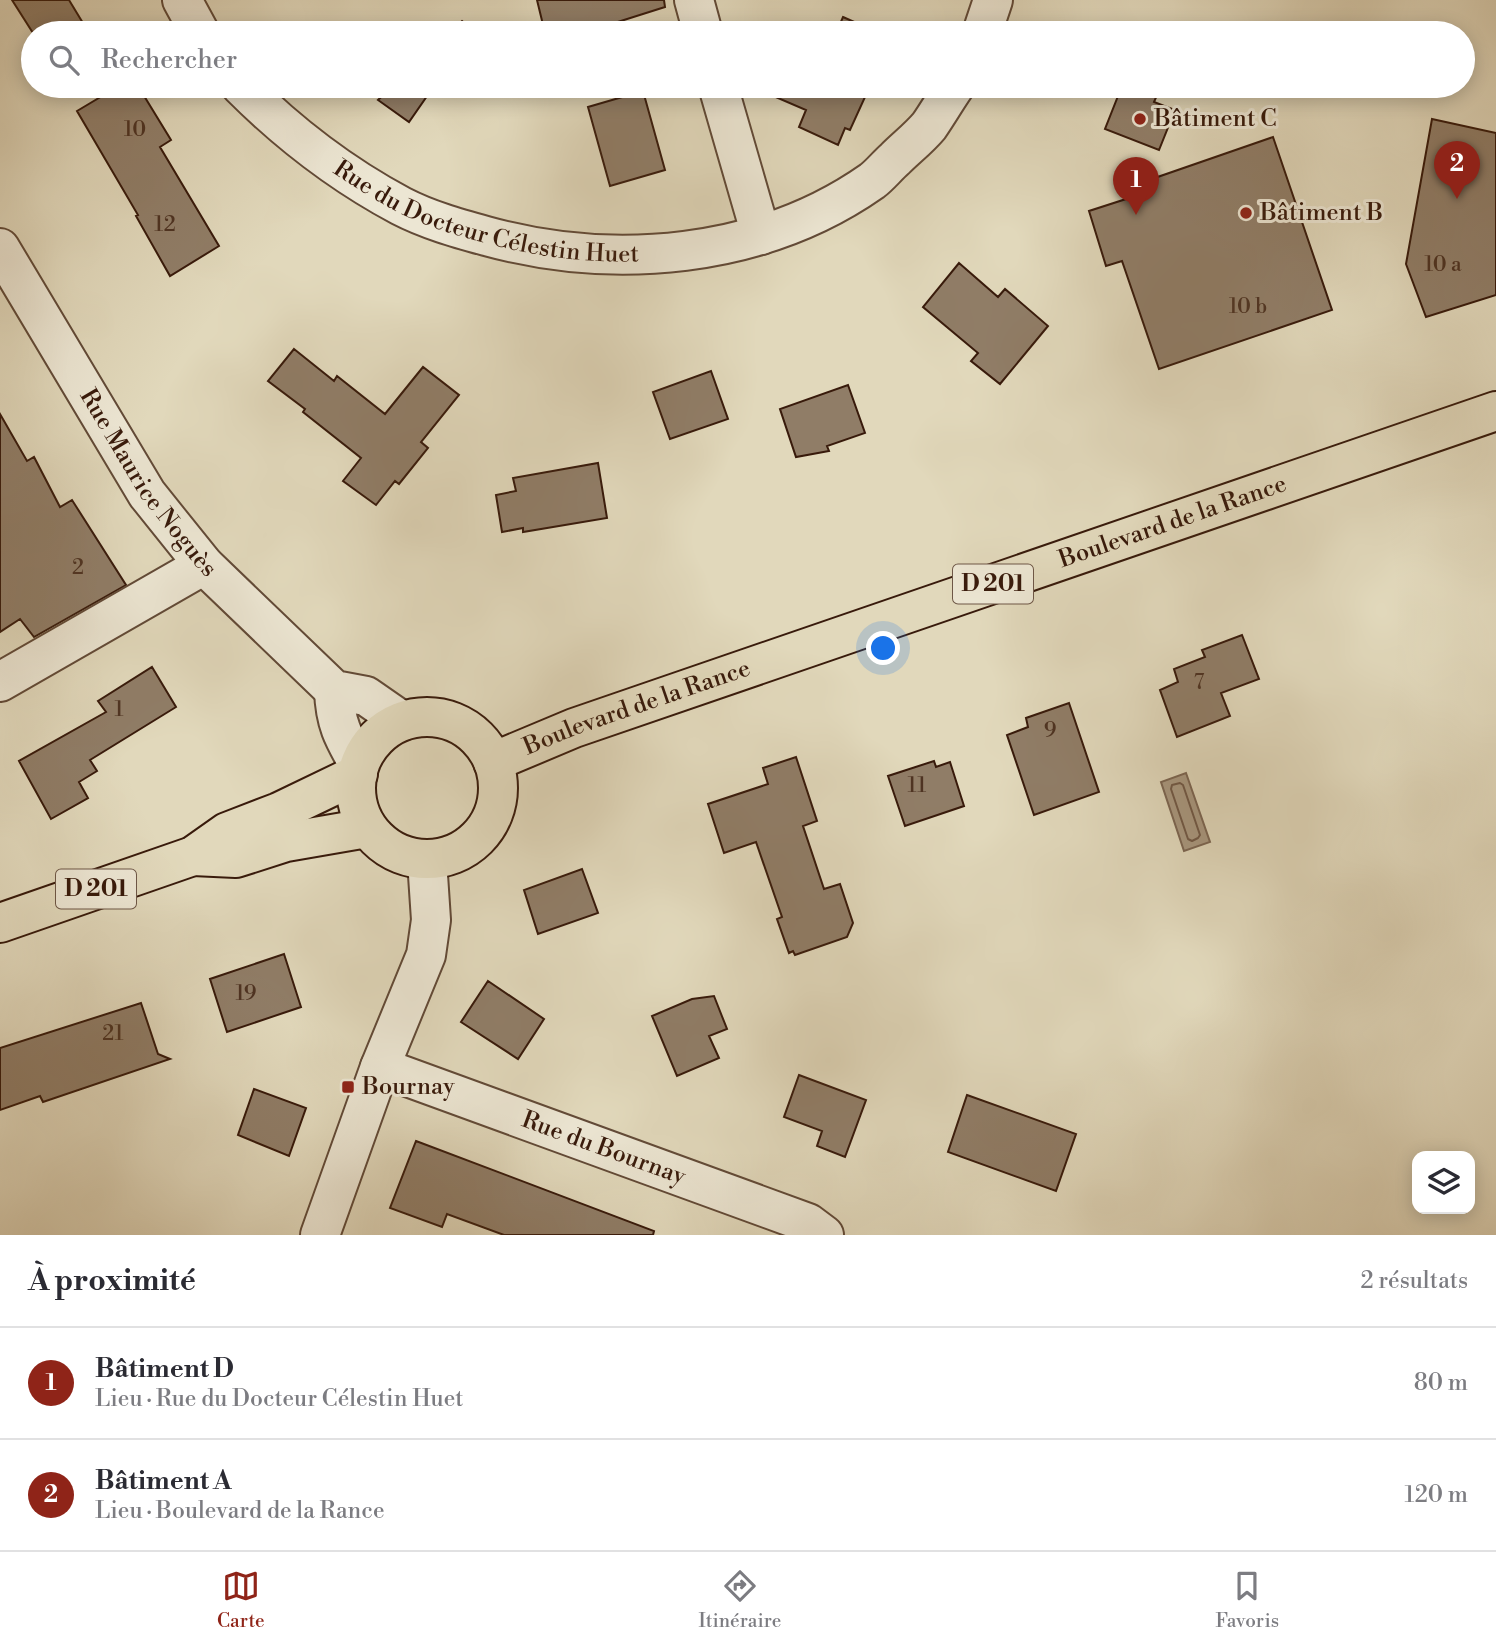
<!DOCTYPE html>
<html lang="fr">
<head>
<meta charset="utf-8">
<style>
  :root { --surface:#fff; --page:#f7f7f7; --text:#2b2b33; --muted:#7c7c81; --line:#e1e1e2; --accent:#8f2418 }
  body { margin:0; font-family:"Libre Bodoni",serif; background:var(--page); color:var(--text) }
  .controls { position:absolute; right:21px; bottom:21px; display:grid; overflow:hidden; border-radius:14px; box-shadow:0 4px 18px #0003 }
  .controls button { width:63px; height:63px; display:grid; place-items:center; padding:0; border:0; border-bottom:2px solid var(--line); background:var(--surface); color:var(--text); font:35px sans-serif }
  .you { position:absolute; left:884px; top:649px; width:24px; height:24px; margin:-18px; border:5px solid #fff; border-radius:50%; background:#1a73e8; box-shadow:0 0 0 10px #1a73e833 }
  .badge { display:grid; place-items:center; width:46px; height:46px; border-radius:50%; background:var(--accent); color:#fff; font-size:23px; font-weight:700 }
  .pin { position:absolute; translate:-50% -58px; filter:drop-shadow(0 2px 4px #0008) }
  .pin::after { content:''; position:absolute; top:37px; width:24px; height:21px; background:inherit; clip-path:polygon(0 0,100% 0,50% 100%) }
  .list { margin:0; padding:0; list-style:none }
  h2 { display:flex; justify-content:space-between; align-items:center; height:91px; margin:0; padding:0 28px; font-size:30px }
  h2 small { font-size:23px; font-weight:400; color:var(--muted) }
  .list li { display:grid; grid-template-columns:46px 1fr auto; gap:21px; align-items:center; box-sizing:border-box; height:112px; padding:0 28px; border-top:2px solid var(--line) }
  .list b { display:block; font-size:26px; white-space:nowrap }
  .list p { margin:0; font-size:23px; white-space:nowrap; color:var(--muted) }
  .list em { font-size:23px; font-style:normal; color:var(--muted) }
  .icon { flex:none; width:38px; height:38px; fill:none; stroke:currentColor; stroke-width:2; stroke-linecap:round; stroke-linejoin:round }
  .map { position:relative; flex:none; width:1496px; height:1235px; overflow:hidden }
  .search { position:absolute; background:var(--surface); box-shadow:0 4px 18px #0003; left:21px; right:21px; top:21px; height:77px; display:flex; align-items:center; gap:18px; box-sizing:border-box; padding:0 24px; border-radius:38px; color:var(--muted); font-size:26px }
  .sheet { height:315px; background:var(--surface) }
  nav { display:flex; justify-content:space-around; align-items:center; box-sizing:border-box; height:98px; border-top:2px solid var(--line); background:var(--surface); font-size:19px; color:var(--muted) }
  nav a { display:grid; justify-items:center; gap:4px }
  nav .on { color:var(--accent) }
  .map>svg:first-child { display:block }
  .water { fill:#a8977f; stroke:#7b6551; stroke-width:2 }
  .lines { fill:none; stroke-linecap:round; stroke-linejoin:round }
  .shore { stroke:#705845; stroke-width:2 }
  .building { fill:#907d67; stroke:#381a0b; stroke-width:2 }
  .street-casing { stroke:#624a37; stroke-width:42 }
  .primary-casing { stroke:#381a0b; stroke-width:42 }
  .street { stroke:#ece6d3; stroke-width:38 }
  .primary { stroke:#e1d8bb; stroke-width:38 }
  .poi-dot { fill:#8f2418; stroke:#ece6d3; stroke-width:2.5 }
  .labels { text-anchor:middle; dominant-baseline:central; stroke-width:6; stroke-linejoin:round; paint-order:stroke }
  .number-label { font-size:21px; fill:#4e3322 }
  .shield { fill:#ece6d3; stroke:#6e5747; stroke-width:2 }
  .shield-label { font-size:23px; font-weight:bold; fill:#381a0b }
  .poi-label { font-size:24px; fill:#381a0b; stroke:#ece6d3; text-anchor:start }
  .street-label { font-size:24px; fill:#381a0b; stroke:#ece6d3 }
</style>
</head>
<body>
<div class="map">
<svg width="1496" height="1235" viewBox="0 0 1496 1235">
  <rect width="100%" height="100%" fill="#e1d8bb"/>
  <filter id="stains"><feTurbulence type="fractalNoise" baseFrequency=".00286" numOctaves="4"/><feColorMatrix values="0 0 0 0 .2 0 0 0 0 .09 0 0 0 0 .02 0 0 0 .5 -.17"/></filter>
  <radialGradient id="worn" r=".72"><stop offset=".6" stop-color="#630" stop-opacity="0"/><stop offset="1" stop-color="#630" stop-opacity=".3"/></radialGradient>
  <path class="water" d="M 1186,773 L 1210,842 L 1184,851 L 1161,782 Z"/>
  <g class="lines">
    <path class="shore" d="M 1180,783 L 1183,785 L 1200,835 L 1198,838 L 1192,841 L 1188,839 L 1171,789 L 1172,785 Z"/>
  </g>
  <path class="building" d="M 12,0 L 69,0 L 89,33 L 33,33 Z
    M 537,0 L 664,0 L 665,7 L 583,33 L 545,33 Z
    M 843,17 L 879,33 L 836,33 Z
    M 462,21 L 473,31 L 472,33 L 449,33 Z
    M 119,86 L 138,86 L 171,140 L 160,147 L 219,246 L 170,276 L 136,216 L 138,215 L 77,111 Z
    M 393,86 L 434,86 L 409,122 L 378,100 Z
    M 750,86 L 870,86 L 850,130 L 845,128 L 838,145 L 799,127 L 806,110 Z
    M 1122,86 L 1161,86 L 1154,102 L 1175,110 L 1159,150 L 1105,129 Z
    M 643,91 L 665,170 L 610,186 L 588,107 Z
    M 1432,119 L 1496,133 L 1496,295 L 1426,317 L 1406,264 Z
    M 1273,137 L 1332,310 L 1159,369 L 1122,261 L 1106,266 L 1089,211 L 1126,199 L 1123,189 Z
    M 959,263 L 998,297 L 1005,289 L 1048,326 L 1000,384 L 971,361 L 978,353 L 923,307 Z
    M 294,349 L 334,381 L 337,376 L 385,414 L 423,367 L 459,395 L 421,442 L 428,448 L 399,484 L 395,481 L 376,505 L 343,481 L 361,458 L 303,412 L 305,409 L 268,381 Z
    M 711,371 L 728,419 L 670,439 L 653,392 Z
    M 848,385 L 865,433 L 827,446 L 829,451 L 796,457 L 780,409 Z
    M 0,414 L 27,461 L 34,457 L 60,507 L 72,500 L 126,585 L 34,637 L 20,619 L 0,632 Z
    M 598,463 L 607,518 L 523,532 L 523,528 L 502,532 L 496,495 L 516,491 L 513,478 Z
    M 1242,635 L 1259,679 L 1221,693 L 1230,716 L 1177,737 L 1160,690 L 1178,682 L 1174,669 L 1205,657 L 1202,650 Z
    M 152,667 L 176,707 L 90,760 L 97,771 L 79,782 L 88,798 L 51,819 L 19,761 L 106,712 L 98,701 Z
    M 1069,703 L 1099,792 L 1034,815 L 1007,735 L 1028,727 L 1026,718 Z
    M 796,757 L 817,821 L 803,826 L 824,889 L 840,884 L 853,923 L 847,937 L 795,955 L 793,951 L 789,953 L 777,919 L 782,917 L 756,842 L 724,853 L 708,804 L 768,784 L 763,768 Z
    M 934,761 L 936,767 L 950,762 L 964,806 L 905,826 L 888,776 Z
    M 582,869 L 598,913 L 538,934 L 524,890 Z
    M 284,954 L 301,1007 L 227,1032 L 210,979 Z
    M 488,981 L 544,1019 L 518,1059 L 461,1022 Z
    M 714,996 L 727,1029 L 709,1036 L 719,1058 L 677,1076 L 652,1016 L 692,999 Z
    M 141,1003 L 158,1054 L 170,1059 L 43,1102 L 40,1096 L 0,1110 L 0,1048 Z
    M 799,1075 L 866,1100 L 845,1157 L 817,1146 L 822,1131 L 784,1117 Z
    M 254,1089 L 306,1108 L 289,1156 L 238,1135 Z
    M 967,1095 L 1076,1134 L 1056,1191 L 948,1152 Z
    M 416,1141 L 654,1231 L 653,1235 L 504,1235 L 447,1214 L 442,1227 L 390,1208 Z"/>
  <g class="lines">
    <defs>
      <g id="street">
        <path d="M 182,0 L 200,33"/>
        <path d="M 694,0 L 703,33"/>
        <path d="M 982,33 L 993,0"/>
        <path id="s1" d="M 241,86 C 289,134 341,174 401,206 C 428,220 457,228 486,236 C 613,271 761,259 872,181 C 880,175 887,166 895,159 C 906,148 919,138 929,126 C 938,113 946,99 955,86"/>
        <path d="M 718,86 L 761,235"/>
        <path id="s2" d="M 0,248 L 147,494 L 204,565 L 334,690 L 366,696 L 402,721"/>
        <path d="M 0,682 L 204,565"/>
        <path d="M 334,690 C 335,723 343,737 359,765"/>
        <path id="s3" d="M 380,1067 L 808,1223 L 824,1235"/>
        <path d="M 320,1235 L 380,1067 L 426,955 L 431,920 L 427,860"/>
      </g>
      <g id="primary">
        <circle cx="427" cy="788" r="71"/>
        <path id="s4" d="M 493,762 L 574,728 L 1496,411"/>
        <path d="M 193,856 L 236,858 L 286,842 L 367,828"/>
        <path d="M 0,923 L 193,856 L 227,832 L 279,812 L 358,774"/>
      </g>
    </defs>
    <use href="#street" class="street-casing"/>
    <use href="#primary" class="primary-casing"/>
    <use href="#street" class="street"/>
    <use href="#primary" class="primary"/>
  </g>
  <g class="poi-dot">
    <circle cx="1140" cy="119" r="7"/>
    <circle cx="1246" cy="213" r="7"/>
    <rect x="341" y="1080" width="14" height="14" rx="3.5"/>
  </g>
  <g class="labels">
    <g class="number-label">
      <text x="135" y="130">10</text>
      <text x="165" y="225">12</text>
      <text x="1443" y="265">10 a</text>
      <text x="1248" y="307">10 b</text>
      <text x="78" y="568">2</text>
      <text x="1199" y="683">7</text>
      <text x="119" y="710">1</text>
      <text x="1050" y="731">9</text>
      <text x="917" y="786">11</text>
      <text x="246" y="994">19</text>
      <text x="113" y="1034">21</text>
    </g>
    <g class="shield">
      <rect x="953" y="564.5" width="80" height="39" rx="5"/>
      <rect x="56" y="869.5" width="80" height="39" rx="5"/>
    </g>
    <g class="shield-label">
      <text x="993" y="584">D 201</text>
      <text x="96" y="889">D 201</text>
    </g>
    <g class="poi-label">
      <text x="1154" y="119">Bâtiment C</text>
      <text x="1260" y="213">Bâtiment B</text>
      <text x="362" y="1087">Bournay</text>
    </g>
    <g class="street-label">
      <text stroke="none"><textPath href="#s1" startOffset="285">Rue du Docteur Célestin Huet</textPath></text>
      <text stroke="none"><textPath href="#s2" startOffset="278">Rue Maurice Noguès</textPath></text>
      <text stroke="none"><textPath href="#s4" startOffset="721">Boulevard de la Rance</textPath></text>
      <text stroke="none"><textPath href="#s4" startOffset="154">Boulevard de la Rance</textPath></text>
      <text stroke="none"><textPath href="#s3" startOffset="238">Rue du Bournay</textPath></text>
    </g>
  </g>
  <rect width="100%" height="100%" filter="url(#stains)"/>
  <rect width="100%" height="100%" fill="url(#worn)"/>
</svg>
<div class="controls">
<button><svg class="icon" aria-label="layers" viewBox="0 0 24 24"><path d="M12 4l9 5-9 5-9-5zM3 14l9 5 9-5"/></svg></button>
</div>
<div class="you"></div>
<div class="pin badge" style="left:1136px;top:215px">1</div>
<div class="pin badge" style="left:1457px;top:199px">2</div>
<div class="search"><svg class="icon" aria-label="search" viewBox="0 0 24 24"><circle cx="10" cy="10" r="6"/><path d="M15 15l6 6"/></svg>Rechercher</div>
</div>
<section class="sheet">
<h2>À proximité<small>2 résultats</small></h2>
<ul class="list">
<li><span class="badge">1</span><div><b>Bâtiment D</b><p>Lieu · Rue du Docteur Célestin Huet</p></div><em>80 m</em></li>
<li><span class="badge">2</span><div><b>Bâtiment A</b><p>Lieu · Boulevard de la Rance</p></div><em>120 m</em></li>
</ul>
</section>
<nav>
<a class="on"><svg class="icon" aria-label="map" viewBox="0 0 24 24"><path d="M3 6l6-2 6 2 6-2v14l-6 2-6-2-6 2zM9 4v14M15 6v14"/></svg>Carte</a>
<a><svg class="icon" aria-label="directions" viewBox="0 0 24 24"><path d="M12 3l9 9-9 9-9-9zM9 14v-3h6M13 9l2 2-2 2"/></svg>Itinéraire</a>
<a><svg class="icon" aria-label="saved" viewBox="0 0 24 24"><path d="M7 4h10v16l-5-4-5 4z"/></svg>Favoris</a>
</nav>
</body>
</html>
